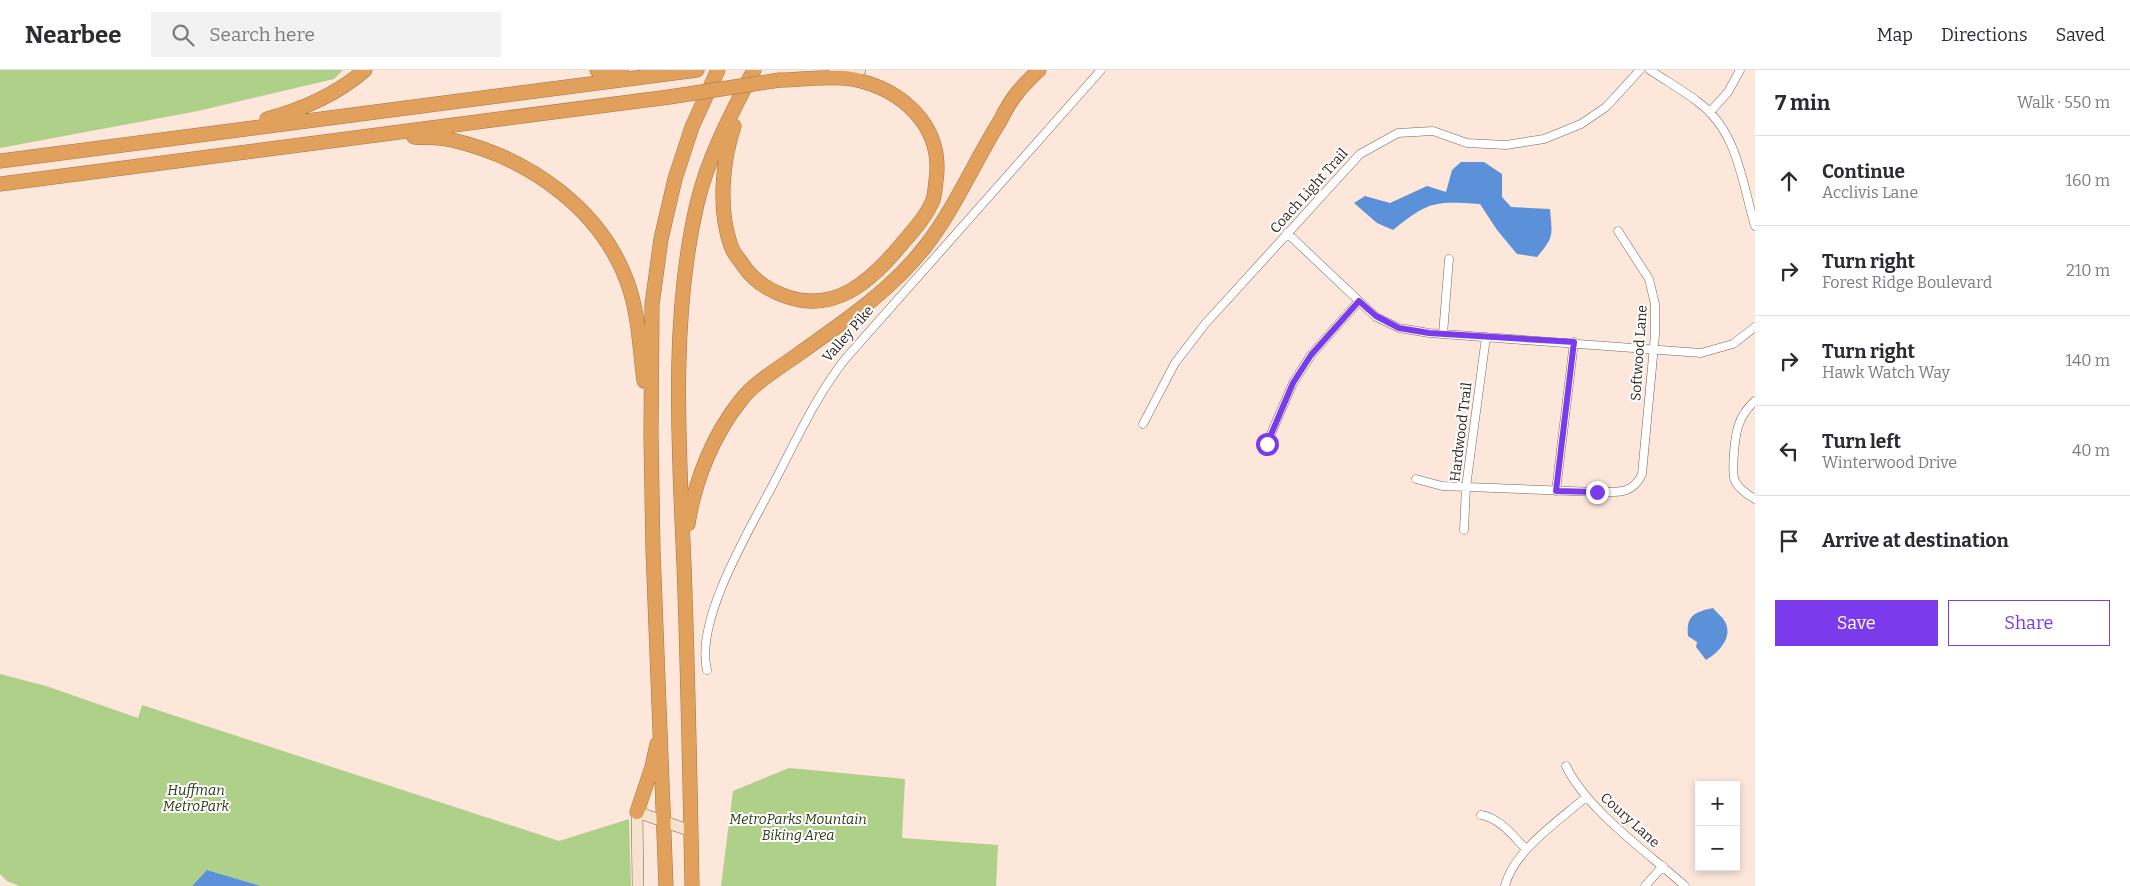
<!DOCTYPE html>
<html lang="en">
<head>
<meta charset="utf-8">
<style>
  :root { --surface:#fff; --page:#f2f2f3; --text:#2b2b33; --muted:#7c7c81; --line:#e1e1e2; --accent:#7c3aed }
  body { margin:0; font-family:Bitter,serif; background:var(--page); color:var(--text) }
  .controls { position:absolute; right:15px; bottom:15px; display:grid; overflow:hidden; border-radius:0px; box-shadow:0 2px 8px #0003 }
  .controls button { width:45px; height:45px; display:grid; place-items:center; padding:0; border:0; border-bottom:1px solid var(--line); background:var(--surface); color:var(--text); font:25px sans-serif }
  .stop { position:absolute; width:15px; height:15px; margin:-11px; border:4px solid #7c3aed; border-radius:50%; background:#fff }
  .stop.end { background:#7c3aed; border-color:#fff; box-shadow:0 1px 5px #0008 }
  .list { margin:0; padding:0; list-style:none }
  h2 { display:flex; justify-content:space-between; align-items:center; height:65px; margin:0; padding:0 20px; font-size:21px }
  h2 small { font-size:16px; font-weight:400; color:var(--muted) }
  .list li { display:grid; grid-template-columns:32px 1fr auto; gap:15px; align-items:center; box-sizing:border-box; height:90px; padding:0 20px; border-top:1px solid var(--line) }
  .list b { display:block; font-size:19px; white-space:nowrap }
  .list p { margin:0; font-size:16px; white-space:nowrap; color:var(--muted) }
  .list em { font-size:16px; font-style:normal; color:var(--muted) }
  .actions { display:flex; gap:10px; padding:15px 20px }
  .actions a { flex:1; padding:11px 0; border:1px solid var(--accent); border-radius:0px; text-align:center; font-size:18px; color:var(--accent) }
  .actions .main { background:var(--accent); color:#fff }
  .icon { flex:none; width:28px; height:28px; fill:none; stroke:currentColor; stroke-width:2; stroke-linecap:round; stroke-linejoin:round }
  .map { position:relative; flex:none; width:1755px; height:816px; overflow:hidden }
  header { display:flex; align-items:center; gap:30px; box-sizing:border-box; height:70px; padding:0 25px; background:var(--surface); border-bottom:1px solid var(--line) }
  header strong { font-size:24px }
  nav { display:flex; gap:28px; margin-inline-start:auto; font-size:18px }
  .search { width:350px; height:45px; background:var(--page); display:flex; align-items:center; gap:12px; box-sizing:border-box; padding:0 18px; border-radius:0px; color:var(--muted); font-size:19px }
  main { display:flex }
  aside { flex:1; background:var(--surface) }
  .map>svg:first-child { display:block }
  .green { fill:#afd088 }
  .water { fill:#5b91d8 }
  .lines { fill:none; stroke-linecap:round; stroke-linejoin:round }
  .street-casing { stroke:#7b6557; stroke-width:9 }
  .secondary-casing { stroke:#7b6557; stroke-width:12 }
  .highway-casing { stroke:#a37547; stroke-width:15 }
  .street { stroke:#fff; stroke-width:8 }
  .secondary { stroke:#f6e2ce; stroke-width:11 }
  .highway { stroke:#e1a05c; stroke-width:14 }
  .highway-bridge-casing { stroke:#a37547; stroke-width:15; stroke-linecap:butt }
  .highway-bridge { stroke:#e1a05c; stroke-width:14 }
  .route { stroke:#7c3aed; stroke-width:6 }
  .labels { text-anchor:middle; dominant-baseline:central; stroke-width:4; stroke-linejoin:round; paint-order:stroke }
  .street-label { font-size:14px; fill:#2f2620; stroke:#fff }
  .park-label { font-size:14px; font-style:italic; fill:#2b3a16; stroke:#fff }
</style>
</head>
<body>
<header>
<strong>Nearbee</strong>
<div class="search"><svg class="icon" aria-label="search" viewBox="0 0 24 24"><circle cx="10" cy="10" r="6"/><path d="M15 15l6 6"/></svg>Search here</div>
<nav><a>Map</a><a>Directions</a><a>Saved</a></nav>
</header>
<main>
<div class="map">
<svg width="1755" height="816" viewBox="0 0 1755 816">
  <rect width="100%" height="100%" fill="#fce7da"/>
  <path class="green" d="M 0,0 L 343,0 L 334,9 L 198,41 L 0,78 Z
    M 0,604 L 46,616 L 138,648 L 142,635 L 559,771 L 629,749 L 631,816 L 261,816 L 207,800 L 192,816 L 19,816 L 7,811 L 0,804 Z
    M 789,698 L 905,709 L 902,768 L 998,775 L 996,816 L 721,816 L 733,721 Z"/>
  <path class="water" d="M 1461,92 L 1484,92 L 1502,104 L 1502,127 L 1511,137 L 1550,139 C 1552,165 1555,166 1537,187 L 1517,184 L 1497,160 L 1480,134 C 1434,131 1429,131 1393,160 L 1377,153 L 1354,133 L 1365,126 L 1390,133 L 1427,116 L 1446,122 L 1452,100 Z
    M 1713,538 C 1717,543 1724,548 1726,554 C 1732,569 1718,583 1706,590 L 1696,577 L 1697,572 L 1688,566 C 1686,546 1694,542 1713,538 Z
    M 207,800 L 261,816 L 192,816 Z"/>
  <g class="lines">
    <defs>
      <path id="street" d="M 1650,0 C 1666,11 1683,20 1698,32 C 1738,61 1742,113 1755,156
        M 1710,42 L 1728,22 L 1740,0
        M 1287,163 L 1376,247 L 1399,258 L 1429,263 L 1701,283 L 1733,274 L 1755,257
        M 1443,264 L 1449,189
        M 1755,331 C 1747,338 1741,347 1738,357 C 1735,366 1731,403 1735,411 C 1739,419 1748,425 1755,429
        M 1143,354 L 1175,293 L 1205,254 L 1360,84 L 1398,63 L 1433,61 L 1467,73 L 1506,75 L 1544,69 L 1581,54 L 1606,37 L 1640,0
        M 1267,373 L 1293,313 L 1311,285 L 1359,231
        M 1416,409 L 1442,416 L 1597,422 C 1616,422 1633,425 1642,404 L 1655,265 L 1655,234 L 1649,209 L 1618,161
        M 1556,421 L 1574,272
        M 1464,460 L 1466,417 L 1486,267
        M 707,600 C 694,546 757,448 781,399 C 801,360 819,322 846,288 L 1101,0
        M 1566,696 C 1587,740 1648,783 1685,816
        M 1481,745 C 1500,748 1513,766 1526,779
        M 1505,816 C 1514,780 1559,751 1586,727
        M 1645,816 L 1663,796"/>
      <path id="secondary" d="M 834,3 L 860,0
        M 638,816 L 637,742 L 691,761"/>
      <path id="highway" d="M 597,0 L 613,5 L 622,4
        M 267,49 C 304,39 336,25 365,0
        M 734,56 C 722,92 718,140 731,176 C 733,183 739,189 743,195 C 753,210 768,220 785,226 C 834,244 870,212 900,176 C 912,162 926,147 933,130 C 935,124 935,117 936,111 C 944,57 903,19 852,9 C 830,5 803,10 780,10
        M 414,67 C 426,68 440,67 452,70 C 530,88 605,141 630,220 C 639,249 640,281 644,311
        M 0,91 L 697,0
        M 0,114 L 669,27
        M 688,454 C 695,410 713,365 741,330 C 756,311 781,297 800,283 C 845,251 890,221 924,178 C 955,139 974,92 1000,51 C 1005,41 1011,30 1018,22 C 1024,14 1032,7 1039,0
        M 637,742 L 652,697 L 657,674
        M 666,816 L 653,480 L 651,365 L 652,235 L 661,169 L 675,109 L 692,57 L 718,0
        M 692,816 C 690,709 688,602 684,495 C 679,378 670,249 697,134 C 708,87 732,42 754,0"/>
    </defs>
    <use href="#street" class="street-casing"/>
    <use href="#secondary" class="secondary-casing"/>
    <use href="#highway" class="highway-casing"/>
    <use href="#street" class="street"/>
    <use href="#secondary" class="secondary"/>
    <use href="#highway" class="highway"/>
    <defs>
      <path id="highway-bridge" d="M 669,27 L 780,10"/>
    </defs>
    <use href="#highway-bridge" class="highway-bridge-casing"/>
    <use href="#highway-bridge" class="highway-bridge"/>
  </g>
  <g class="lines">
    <path class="route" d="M 1267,374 L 1293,313 L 1311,285 L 1359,231 L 1376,246 L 1399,258 L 1429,263 L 1574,272 L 1556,421 L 1597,422"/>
  </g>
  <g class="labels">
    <g class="street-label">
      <text transform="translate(1309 121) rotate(-48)">Coach Light Trail</text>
      <text transform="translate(848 264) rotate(-49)">Valley Pike</text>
      <text transform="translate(1639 283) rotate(-86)">Softwood Lane</text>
      <text transform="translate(1461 362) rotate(-83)">Hardwood Trail</text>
      <text transform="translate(1630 750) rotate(42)">Coury Lane</text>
    </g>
    <g class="park-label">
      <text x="196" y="720">Huffman<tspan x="196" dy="16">MetroPark</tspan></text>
      <text x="798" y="749">MetroParks Mountain<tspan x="798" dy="16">Biking Area</tspan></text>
    </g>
  </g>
</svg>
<div class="controls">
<button>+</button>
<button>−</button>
</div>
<div class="stop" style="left:1267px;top:374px"></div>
<div class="stop end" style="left:1597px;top:422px"></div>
</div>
<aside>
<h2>7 min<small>Walk · 550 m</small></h2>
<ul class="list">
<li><svg class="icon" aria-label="ahead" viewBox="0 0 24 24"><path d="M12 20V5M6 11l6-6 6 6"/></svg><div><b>Continue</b><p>Acclivis Lane</p></div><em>160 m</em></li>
<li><svg class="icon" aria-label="right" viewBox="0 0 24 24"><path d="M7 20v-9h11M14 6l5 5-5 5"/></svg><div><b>Turn right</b><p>Forest Ridge Boulevard</p></div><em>210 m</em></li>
<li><svg class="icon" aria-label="right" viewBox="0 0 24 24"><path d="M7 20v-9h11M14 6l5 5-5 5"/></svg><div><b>Turn right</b><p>Hawk Watch Way</p></div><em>140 m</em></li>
<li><svg class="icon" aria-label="left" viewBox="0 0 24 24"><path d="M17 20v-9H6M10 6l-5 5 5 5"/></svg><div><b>Turn left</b><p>Winterwood Drive</p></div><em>40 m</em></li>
<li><svg class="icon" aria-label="arrive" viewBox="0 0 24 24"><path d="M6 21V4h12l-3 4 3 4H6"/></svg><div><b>Arrive at destination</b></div></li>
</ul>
<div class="actions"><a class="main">Save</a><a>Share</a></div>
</aside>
</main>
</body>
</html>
